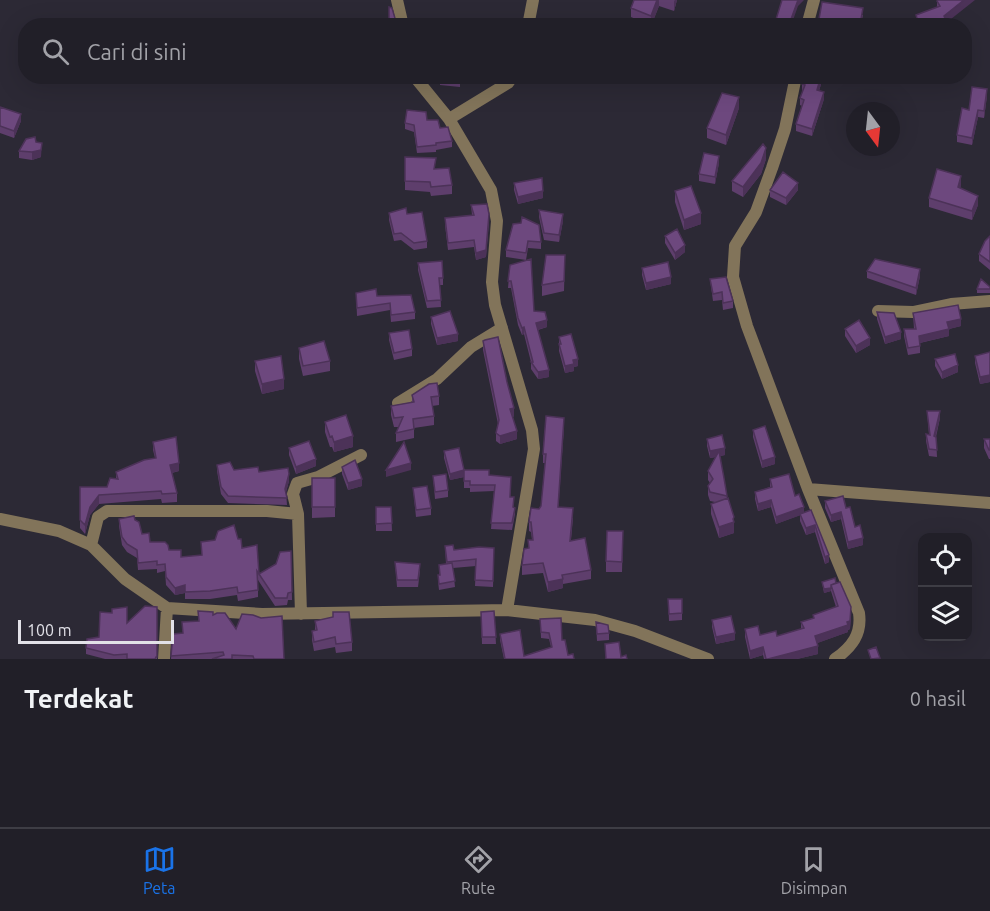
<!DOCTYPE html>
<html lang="id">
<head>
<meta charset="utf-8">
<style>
  :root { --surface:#211f28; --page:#292730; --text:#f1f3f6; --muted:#a2a2a8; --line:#3e3d45; --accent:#1a73e8 }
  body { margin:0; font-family:Ubuntu,sans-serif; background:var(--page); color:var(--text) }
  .controls { position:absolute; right:18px; bottom:18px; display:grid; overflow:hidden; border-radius:12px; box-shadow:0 6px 24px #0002 }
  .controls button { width:54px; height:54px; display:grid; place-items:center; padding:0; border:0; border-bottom:2px solid var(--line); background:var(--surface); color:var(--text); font:30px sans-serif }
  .compass { position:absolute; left:846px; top:102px; width:54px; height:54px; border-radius:50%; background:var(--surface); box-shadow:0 6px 24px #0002; rotate:165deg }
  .scale { position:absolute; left:18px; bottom:15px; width:156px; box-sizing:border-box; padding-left:6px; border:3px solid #e2e1e8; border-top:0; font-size:16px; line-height:21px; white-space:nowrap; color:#e2e1e8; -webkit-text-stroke:4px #2c2935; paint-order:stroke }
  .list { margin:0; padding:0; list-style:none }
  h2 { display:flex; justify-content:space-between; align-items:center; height:78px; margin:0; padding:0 24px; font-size:26px }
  h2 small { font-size:20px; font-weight:400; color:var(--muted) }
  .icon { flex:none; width:33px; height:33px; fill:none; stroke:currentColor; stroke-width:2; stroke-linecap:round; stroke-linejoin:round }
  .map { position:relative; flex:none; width:990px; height:659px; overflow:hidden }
  .search { position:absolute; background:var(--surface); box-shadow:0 6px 24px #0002; left:18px; right:18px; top:18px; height:66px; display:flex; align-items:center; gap:15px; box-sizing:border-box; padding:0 21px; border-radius:24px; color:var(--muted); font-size:22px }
  .sheet { height:168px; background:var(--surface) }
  nav { display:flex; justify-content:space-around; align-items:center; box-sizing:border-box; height:84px; border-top:2px solid var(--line); background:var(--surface); font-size:16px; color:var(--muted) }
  nav a { display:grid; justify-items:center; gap:3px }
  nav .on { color:var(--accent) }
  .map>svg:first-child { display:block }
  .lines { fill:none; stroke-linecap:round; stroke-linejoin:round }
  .minor { stroke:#82745a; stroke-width:12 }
  .wall { fill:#5e3e6c }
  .shaded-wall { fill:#4c3258 }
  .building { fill:#6d487e; stroke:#4c3258; stroke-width:1.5 }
</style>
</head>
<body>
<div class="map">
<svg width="990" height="659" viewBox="0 0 990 659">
  <rect width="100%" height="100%" fill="#2c2935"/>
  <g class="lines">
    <path class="minor" d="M 397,0 L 403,26
      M 528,26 L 533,0
      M 807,26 L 814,0
      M 414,76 L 449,119 L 491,190 L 497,221 L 492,282 L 495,305 L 532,430 L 534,449 L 507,610
      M 796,76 L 785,129 L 772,168 L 756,212 L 735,246 L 733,277 L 747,326 L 808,489 L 859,613 C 862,634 852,647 835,659
      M 449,119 L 508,83 L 513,76
      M 878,311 L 913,312 L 951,304 L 990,301
      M 398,403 L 437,379 L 471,347 L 502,328
      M 808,489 L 990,503
      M 0,519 L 59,531 L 91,545 L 125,579 L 167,608 L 262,614 L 507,610 L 595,620 L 635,631 L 708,659
      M 91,545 L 98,517 L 107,511 L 267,511 L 298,514
      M 301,614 L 298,514 L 293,494 L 297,483 L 318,477 L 361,455
      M 164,659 L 167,608"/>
  </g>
  <path class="wall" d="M 634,0 L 677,0 L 674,11 L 659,6 L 651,26 L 631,17 L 631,8 Z
    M 938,0 L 946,26 L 916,23 L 916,15 L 937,7 L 937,1 Z
    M 863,15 L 861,25 L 863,26 L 819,26 L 819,19 Z
    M 440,76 L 460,80 L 460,87 L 440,85 Z
    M 822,76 L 822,81 L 819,91 L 824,99 L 812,136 L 796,131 L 796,124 L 802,106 L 800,105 L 800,98 L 803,91 L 802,91 L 802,84 Z
    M 987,96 L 984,118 L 978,117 L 972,145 L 957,142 L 957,135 L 969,110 Z
    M 0,107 L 21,121 L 14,138 L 0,133 Z
    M 739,108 L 726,145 L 707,138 L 707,128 Z
    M 427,120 L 440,128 L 452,141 L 452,147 L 436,150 L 436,152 L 417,153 L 414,132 L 405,129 L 405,123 Z
    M 36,142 L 41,157 L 32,160 L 19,158 L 19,151 Z
    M 405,157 L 436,169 L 452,185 L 452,194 L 431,196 L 430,192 L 405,190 Z
    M 766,159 L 761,174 L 743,197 L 732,191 L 732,181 Z
    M 719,163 L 715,184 L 699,181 L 699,174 Z
    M 514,183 L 543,198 L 518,204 L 514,190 Z
    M 961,185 L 960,188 L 978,205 L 972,220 L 929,207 L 929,198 Z
    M 770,190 L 798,190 L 786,205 L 770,197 Z
    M 675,191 L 701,224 L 684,230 L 675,202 Z
    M 471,205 L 489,221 L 486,257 L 476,260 L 474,247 L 448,250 L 445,225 L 445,218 L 472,215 Z
    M 539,210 L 563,221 L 559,242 L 544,240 L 539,217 Z
    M 389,213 L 407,214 L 427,241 L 427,248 L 414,250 L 401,240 L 394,241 L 389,220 Z
    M 513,224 L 541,242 L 541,249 L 528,248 L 526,260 L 506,257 L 506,250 Z
    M 665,236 L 685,252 L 675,260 L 665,243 Z
    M 990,236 L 990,270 L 979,261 L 979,254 Z
    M 565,255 L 564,291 L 542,296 L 542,285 Z
    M 418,263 L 443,278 L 443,285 L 440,285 L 441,307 L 427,308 L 418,270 Z
    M 510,265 L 534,311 L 547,327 L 538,330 L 549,377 L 538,379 L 531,369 L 531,362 L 524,334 L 522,335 L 518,325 L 511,288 L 508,288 Z
    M 642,268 L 671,284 L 646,290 L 642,275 Z
    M 867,271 L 920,276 L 916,295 L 867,278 Z
    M 710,279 L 733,301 L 733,308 L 723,310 L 722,300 L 713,301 Z
    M 990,287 L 990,293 L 977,293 L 977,289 Z
    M 356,293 L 377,296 L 415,312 L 415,319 L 391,322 L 390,310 L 357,316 Z
    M 877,312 L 901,339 L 885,344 L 877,319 Z
    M 913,313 L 961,326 L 949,329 L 949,336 L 920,343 L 920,353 L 908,355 L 904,336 L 904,329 L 914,329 Z
    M 431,317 L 458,341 L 437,345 L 431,324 Z
    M 845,329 L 870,345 L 856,353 L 845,336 Z
    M 389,333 L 412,349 L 412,356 L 394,360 L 389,340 Z
    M 559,337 L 578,366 L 574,367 L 574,371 L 565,373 L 559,351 Z
    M 483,341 L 507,382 L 514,416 L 513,417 L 517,439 L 500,444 L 496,441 L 496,433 L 498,424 L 483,350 Z
    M 299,348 L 330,361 L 330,371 L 303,376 L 299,359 Z
    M 990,352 L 990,382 L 980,384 L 975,363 L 975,356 Z
    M 935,359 L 958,372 L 942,379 L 935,366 Z
    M 255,361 L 284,389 L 262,394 L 255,371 Z
    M 412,395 L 439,396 L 439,405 L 432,406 L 434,416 L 434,425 L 414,428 L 414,438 L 396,442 L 396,433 L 399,427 L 394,427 L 391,415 L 391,406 L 412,402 Z
    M 927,411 L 940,418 L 936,437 L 937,457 L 929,456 L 926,441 L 926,434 L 929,435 Z
    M 325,422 L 353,447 L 334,452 L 332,447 L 330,447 L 325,432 Z
    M 564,427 L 558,507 L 573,518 L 571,540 L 591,570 L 591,579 L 563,584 L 563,588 L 548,592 L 543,573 L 522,575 L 522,565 L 528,549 L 528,540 L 532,540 L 531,532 L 529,531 L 529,522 L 541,506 L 545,463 L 543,463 L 543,454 Z
    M 753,430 L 775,464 L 762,468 L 753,437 Z
    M 707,439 L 725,455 L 720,456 L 727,498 L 734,527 L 734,533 L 719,538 L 711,514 L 711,504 L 715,502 L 710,501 L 708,495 L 708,486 L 710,483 L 708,480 L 708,471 L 716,457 L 710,458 L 707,446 Z
    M 984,439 L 990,439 L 990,459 L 989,459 L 984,448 Z
    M 153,442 L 179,471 L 172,473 L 177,493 L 177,502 L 162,503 L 161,499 L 99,504 L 90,515 L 85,534 L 80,528 L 80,487 L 107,487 L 116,479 L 116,472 L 155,458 L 153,450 Z
    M 289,448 L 316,466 L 296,474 L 289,455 Z
    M 444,451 L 464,470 L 489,475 L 511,484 L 510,497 L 515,514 L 512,530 L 491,529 L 494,491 L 470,492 L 470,488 L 464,488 L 464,477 L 450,480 L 444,458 Z
    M 217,465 L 234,470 L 259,472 L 289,481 L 286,492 L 287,505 L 228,503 L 221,494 L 217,471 Z
    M 342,467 L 362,486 L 348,490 L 342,474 Z
    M 433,476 L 448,490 L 448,497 L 435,499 Z
    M 312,478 L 335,478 L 335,517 L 312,518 Z
    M 770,479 L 795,496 L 804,513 L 811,510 L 829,562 L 825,564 L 815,532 L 806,535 L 800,521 L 800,515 L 776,524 L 771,507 L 758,511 L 755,499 L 755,492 L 770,487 Z
    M 413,488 L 431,508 L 431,515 L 416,517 Z
    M 825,501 L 846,508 L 863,545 L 848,549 L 841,519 L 831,522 L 825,508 Z
    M 376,507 L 391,507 L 392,531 L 376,531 Z
    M 119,519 L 135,520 L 142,534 L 150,542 L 181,557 L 202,555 L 201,542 L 238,539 L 242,548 L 259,574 L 276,564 L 291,551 L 292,600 L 288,600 L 287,605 L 275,606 L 258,580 L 258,597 L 238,601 L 237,595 L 210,599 L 185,599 L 185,593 L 175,595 L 166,585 L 165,571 L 157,573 L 157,569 L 138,570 L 137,558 L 127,552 L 122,545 L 119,526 Z
    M 623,531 L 622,572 L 606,572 L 606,561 Z
    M 445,546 L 454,550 L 494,548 L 493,587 L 475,586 L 476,566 L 453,568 L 455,587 L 439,590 L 438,581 L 438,575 L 439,575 L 439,565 L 446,564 Z
    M 395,562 L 420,571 L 418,587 L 397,587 Z
    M 822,582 L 836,583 L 851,615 L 850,629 L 848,630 L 848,632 L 817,643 L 818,654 L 797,659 L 764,659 L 763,655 L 750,659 L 745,637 L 745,629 L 760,635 L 777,636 L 801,629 L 801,622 L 813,618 L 813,615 L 836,607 L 831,591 L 824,593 Z
    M 668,599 L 682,599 L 682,620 L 669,621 Z
    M 157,607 L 157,659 L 105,659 L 86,654 L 86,648 L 99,637 Z
    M 198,611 L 213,615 L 284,659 L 171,659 L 173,634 L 183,633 L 198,621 Z
    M 494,611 L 496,644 L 482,644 L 481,612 Z
    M 333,612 L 352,642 L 352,651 L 336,653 L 335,647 L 314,651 L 312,640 L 312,631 L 315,631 L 315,621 L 333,617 Z
    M 540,619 L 562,640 L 568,655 L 574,659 L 504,659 L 500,640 L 500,634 L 524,656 L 551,647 L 549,639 L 541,638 Z
    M 712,620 L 735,640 L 716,644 L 712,627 Z
    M 596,622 L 609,633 L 609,640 L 597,641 Z"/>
  <path class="shaded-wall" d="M 657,0 L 659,0 L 659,6 L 651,26 L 651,16 Z
    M 675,0 L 677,0 L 674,11 L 674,1 Z
    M 798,0 L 804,0 L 798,6 L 791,26 L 790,22 Z
    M 964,0 L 975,0 L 946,23 L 946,26 L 934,26 L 944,16 Z
    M 821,76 L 822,81 L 817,97 L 817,90 Z
    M 987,89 L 987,96 L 984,118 L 984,111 Z
    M 824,92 L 824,99 L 812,136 L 812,129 Z
    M 739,97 L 739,108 L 726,145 L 726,135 Z
    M 978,110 L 978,117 L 972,145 L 972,138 Z
    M 21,114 L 21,121 L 14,138 L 14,131 Z
    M 42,143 L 41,157 L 32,160 L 32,152 Z
    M 766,148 L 766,159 L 761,174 L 743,197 L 743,187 Z
    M 719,156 L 719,163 L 715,184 L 715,177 Z
    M 961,176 L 961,185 L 958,197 L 958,187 Z
    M 798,183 L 798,190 L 786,205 L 786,198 Z
    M 543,191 L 543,198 L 518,204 L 518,197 Z
    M 978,196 L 978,205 L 972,220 L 972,211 Z
    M 701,213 L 701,224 L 684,230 L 684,220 Z
    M 489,214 L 486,257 L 476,260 L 476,253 Z
    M 563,214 L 563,221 L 559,242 L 559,235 Z
    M 685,245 L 685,252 L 675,260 L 675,253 Z
    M 920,269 L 920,276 L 916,295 L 916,288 Z
    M 671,277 L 671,284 L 646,290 L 646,283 Z
    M 961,319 L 961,326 L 949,329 L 949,336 L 919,343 L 919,336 L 947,322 Z
    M 547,320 L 547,327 L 536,330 L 536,323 Z
    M 524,327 L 524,334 L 522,335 L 522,328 Z
    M 901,332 L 901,339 L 885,344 L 885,337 Z
    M 458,334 L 458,341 L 437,345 L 437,338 Z
    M 870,338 L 870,345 L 856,353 L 856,346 Z
    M 578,359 L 578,366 L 574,367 L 574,371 L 565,373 L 565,366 L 573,360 Z
    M 958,365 L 958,372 L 942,379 L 942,372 Z
    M 549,370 L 549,377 L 538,379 L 538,372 Z
    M 990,375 L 990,382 L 980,384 L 980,377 Z
    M 284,379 L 284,389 L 262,394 L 262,384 Z
    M 514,408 L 514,416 L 510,417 L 510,409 Z
    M 940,411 L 940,418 L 934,443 L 934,436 Z
    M 564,418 L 564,427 L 558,516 L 558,507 Z
    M 517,431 L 517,439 L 500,444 L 500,436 Z
    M 353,436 L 353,447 L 334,452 L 334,442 Z
    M 725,448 L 725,455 L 710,458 L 710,451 Z
    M 775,457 L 775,464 L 762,468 L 762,461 Z
    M 316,459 L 316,466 L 296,474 L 296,467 Z
    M 179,463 L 179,471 L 170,473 L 170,465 Z
    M 411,463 L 411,470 L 386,477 L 386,470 Z
    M 464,470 L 464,477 L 450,480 L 450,474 Z
    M 289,474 L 289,481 L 285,495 L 285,489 Z
    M 362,479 L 362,486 L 348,490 L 348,483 Z
    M 99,495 L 99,504 L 90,515 L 85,534 L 85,525 L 90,507 Z
    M 771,500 L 771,507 L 758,511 L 758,504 Z
    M 804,507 L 804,514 L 776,524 L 776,517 Z
    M 841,512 L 841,519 L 831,522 L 831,515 Z
    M 734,517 L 734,533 L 719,538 L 719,527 Z
    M 815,525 L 815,532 L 806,535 L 806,528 Z
    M 863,538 L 863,545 L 848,549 L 848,542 Z
    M 829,555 L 829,562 L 825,564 L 825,557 Z
    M 563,579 L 563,588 L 548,592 L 548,582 Z
    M 185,585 L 185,593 L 175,595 L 175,588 Z
    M 831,588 L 831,591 L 824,593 L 824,589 Z
    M 851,607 L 850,629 L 848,630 L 848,632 L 815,644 L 815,636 Z
    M 735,633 L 735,640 L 716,644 L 716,637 Z
    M 818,646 L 818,654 L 797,659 L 768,659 Z
    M 763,647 L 763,655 L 750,659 L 750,651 Z"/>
  <path class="building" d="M 634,0 L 657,0 L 651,16 L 631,8 Z
    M 782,0 L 798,0 L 790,22 L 795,23 L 795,26 L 774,26 Z
    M 938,0 L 964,0 L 944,16 L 946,21 L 934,26 L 905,26 L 918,22 L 916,15 L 940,6 L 937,1 Z
    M 822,2 L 863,8 L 860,25 L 863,26 L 843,26 L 843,24 L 819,19 Z
    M 389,7 L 392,8 L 397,25 L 389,24 Z
    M 440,76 L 459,76 L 460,80 L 440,78 Z
    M 804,76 L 821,76 L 817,90 L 824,92 L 812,129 L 796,124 L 804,100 L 800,98 L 805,85 L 802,84 Z
    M 972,87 L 987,89 L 984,111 L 978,110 L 972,138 L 957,135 L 962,108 L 969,110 Z
    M 722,93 L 739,97 L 726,135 L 707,128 Z
    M 0,107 L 21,114 L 14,131 L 0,126 Z
    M 407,110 L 426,112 L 427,120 L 438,120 L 440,128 L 448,127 L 452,141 L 436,143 L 436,145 L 417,147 L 414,125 L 405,123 Z
    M 35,137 L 36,142 L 42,143 L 41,150 L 32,152 L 19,151 L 26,139 Z
    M 763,144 L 766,148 L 761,163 L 743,187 L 732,181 Z
    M 704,153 L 719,156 L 715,177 L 699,174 Z
    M 405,157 L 436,158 L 434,169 L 449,168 L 452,185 L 431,187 L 430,182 L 405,181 Z
    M 937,169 L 961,176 L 958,187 L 978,196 L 972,211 L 929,198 Z
    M 783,172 L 798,183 L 786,198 L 770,190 Z
    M 542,178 L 543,191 L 518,197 L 514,183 Z
    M 691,186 L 701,213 L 684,220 L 675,191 Z
    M 487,204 L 489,214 L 486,250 L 476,253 L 474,240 L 448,243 L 445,218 L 474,215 L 471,205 Z
    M 406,208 L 407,214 L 422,212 L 427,241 L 414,243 L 401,233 L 394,234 L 389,213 Z
    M 539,210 L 563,214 L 559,235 L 544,233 Z
    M 522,217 L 539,225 L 541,242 L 528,241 L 526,253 L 506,250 L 513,224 L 521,223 Z
    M 677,229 L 685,245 L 675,253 L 665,236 Z
    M 990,236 L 990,262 L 979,254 L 985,241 Z
    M 546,255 L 565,255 L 564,281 L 542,285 Z
    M 531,259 L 534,311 L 545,312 L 547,320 L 536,323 L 549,370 L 538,372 L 531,362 L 533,362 L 524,327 L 522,328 L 518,318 L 511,281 L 508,281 L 510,265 Z
    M 875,259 L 920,269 L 916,288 L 867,271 Z
    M 442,261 L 443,278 L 439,278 L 441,300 L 427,301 L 418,263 Z
    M 668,262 L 671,277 L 646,283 L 642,268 Z
    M 726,277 L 733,301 L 723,303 L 722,292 L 713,294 L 710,279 Z
    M 981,279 L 990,287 L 990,289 L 977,289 Z
    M 376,289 L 377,296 L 411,295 L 415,312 L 391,315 L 390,303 L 357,308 L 356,293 Z
    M 958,305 L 961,319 L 947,322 L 949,329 L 919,336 L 920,346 L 908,348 L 904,329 L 916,329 L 913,313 Z
    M 450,311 L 458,334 L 437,338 L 431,317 Z
    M 877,312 L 894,313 L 901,332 L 885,337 Z
    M 859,320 L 870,338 L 856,346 L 845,329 Z
    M 409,330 L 412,349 L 394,353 L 389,333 Z
    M 571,334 L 578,359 L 573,360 L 574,364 L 565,366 L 559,344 L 561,344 L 559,337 Z
    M 498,337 L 507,382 L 514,408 L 510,409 L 517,431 L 500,436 L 496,433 L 499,420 L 483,341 L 485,340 Z
    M 324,341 L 330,361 L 303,366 L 299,348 Z
    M 990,352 L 990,375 L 980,377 L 975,356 Z
    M 955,354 L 958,365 L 942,372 L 935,359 Z
    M 281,356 L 284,379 L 262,384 L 255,361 Z
    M 437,383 L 439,396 L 431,397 L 434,416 L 413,419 L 414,429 L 396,433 L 403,417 L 394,418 L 391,406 L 414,402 L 412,395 L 429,384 Z
    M 927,411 L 940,411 L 934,436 L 936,437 L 937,450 L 929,449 L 926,434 L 930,435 Z
    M 346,415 L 353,436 L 334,442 L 332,436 L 330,437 L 325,422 Z
    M 546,416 L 564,418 L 558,507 L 573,508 L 570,541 L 585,538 L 591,570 L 562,575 L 563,579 L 548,582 L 543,563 L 522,565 L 524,549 L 529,548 L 528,540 L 533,540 L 531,522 L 529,522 L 531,508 L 539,509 L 541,506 L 546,454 L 543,454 Z
    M 765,426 L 775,457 L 762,461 L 753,430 Z
    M 722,435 L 725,448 L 710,451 L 707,439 Z
    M 176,437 L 179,463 L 170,465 L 177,493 L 162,494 L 161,491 L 99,495 L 90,507 L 85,525 L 80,520 L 80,487 L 107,487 L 110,478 L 118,479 L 116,472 L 144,460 L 156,458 L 153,442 Z
    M 984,439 L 990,439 L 990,450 L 989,450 Z
    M 309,441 L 316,459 L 296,467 L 289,448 Z
    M 404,442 L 411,463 L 386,470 Z
    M 459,448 L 464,470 L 489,470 L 489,475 L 511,477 L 510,497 L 514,497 L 513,507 L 515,508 L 512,523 L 491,523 L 495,485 L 470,485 L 470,481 L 464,481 L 464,470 L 450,474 L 444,451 Z
    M 719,451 L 724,478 L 727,496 L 710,492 L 708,486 L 713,479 L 708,471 Z
    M 355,460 L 362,479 L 348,483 L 342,467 Z
    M 230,462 L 234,470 L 258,467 L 259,472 L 288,468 L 289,474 L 285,489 L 287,498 L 228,496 L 221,487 L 217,465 Z
    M 446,474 L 448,490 L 435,492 L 433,476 Z
    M 789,474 L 795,496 L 799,494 L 804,507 L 776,517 L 771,500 L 758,504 L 755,492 L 772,487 L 770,479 Z
    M 312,478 L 335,478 L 335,507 L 312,507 Z
    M 427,486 L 431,508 L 416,510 L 413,488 Z
    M 843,496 L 846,508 L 850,507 L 855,527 L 860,525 L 863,538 L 848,542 L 841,512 L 831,515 L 825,501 Z
    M 728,498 L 734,517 L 733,519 L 734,522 L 719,527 L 711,504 Z
    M 376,507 L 391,507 L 392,523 L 376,524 Z
    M 811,510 L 829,555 L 825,557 L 815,525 L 806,528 L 800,514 Z
    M 134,516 L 135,520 L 139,522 L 142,534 L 149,533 L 150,542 L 165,542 L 168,545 L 169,550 L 181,550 L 181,557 L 202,555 L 201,542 L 215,540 L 218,531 L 234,525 L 238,539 L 241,539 L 242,548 L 257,545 L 259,574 L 276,564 L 280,552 L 291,551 L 292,592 L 288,593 L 287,598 L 275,598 L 257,571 L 258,590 L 238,593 L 237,587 L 210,591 L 185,592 L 185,585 L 175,588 L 166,577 L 165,564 L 157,565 L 157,561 L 138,563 L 137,550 L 127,544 L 122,537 L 119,519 Z
    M 607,531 L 623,531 L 622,562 L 606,561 Z
    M 453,545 L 454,550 L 479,547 L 494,548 L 493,581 L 475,580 L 476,559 L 447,562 L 445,546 Z
    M 395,562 L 420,564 L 418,580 L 397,580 Z
    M 452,563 L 455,581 L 439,584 L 438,575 L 440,575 L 439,565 Z
    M 835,578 L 836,583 L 831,585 L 831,588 L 824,589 L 822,582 Z
    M 840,582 L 851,607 L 850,621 L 847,622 L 848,625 L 815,636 L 818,646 L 768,659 L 766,659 L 763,647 L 750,651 L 745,629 L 758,626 L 760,635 L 776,631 L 777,636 L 804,628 L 801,622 L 814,618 L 813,615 L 838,606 L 831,585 Z
    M 668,599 L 682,599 L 682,613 L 669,614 Z
    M 145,606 L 157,607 L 157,657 L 156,657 L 155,659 L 127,659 L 127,654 L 114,655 L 86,648 L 87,639 L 99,637 L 100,612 L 112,613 L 112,609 L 127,607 L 127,623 Z
    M 198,611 L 213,612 L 213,615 L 217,613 L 225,613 L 236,629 L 242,614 L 253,615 L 261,618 L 282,616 L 284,659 L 254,659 L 253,656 L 232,655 L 232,659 L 212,659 L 224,655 L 223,652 L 171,656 L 173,634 L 183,633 L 182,622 L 199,621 Z
    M 494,611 L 496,637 L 482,637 L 481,612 Z
    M 333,612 L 349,612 L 352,642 L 336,644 L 335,637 L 314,642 L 312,631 L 317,630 L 315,621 L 333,617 Z
    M 731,616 L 735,633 L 716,637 L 712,620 Z
    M 561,618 L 562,640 L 565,640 L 568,655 L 573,654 L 574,659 L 505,659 L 500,634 L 520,630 L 524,656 L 552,647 L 549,633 L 541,632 L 540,619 Z
    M 596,622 L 608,625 L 609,633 L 597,634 Z
    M 619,642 L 621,657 L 626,655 L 627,659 L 606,659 L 605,644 Z
    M 876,647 L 880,658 L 871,659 L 868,650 Z"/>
</svg>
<div class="controls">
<button><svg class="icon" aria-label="locate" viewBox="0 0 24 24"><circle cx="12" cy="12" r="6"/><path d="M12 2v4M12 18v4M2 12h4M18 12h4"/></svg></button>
<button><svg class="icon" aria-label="layers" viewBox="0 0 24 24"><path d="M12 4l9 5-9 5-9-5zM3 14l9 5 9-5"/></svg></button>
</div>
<svg class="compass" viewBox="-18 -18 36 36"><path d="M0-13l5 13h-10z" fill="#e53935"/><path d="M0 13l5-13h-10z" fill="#a2a2a8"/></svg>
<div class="scale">100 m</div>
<div class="search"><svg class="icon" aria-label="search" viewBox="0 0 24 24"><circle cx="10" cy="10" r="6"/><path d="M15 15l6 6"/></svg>Cari di sini</div>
</div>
<section class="sheet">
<h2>Terdekat<small>0 hasil</small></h2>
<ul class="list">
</ul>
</section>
<nav>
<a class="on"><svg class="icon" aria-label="map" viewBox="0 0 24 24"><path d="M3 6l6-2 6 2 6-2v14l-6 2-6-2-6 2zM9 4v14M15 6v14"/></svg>Peta</a>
<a><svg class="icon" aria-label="directions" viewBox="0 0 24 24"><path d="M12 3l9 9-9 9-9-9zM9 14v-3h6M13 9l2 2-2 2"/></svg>Rute</a>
<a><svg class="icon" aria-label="saved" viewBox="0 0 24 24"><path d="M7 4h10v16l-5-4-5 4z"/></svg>Disimpan</a>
</nav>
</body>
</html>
